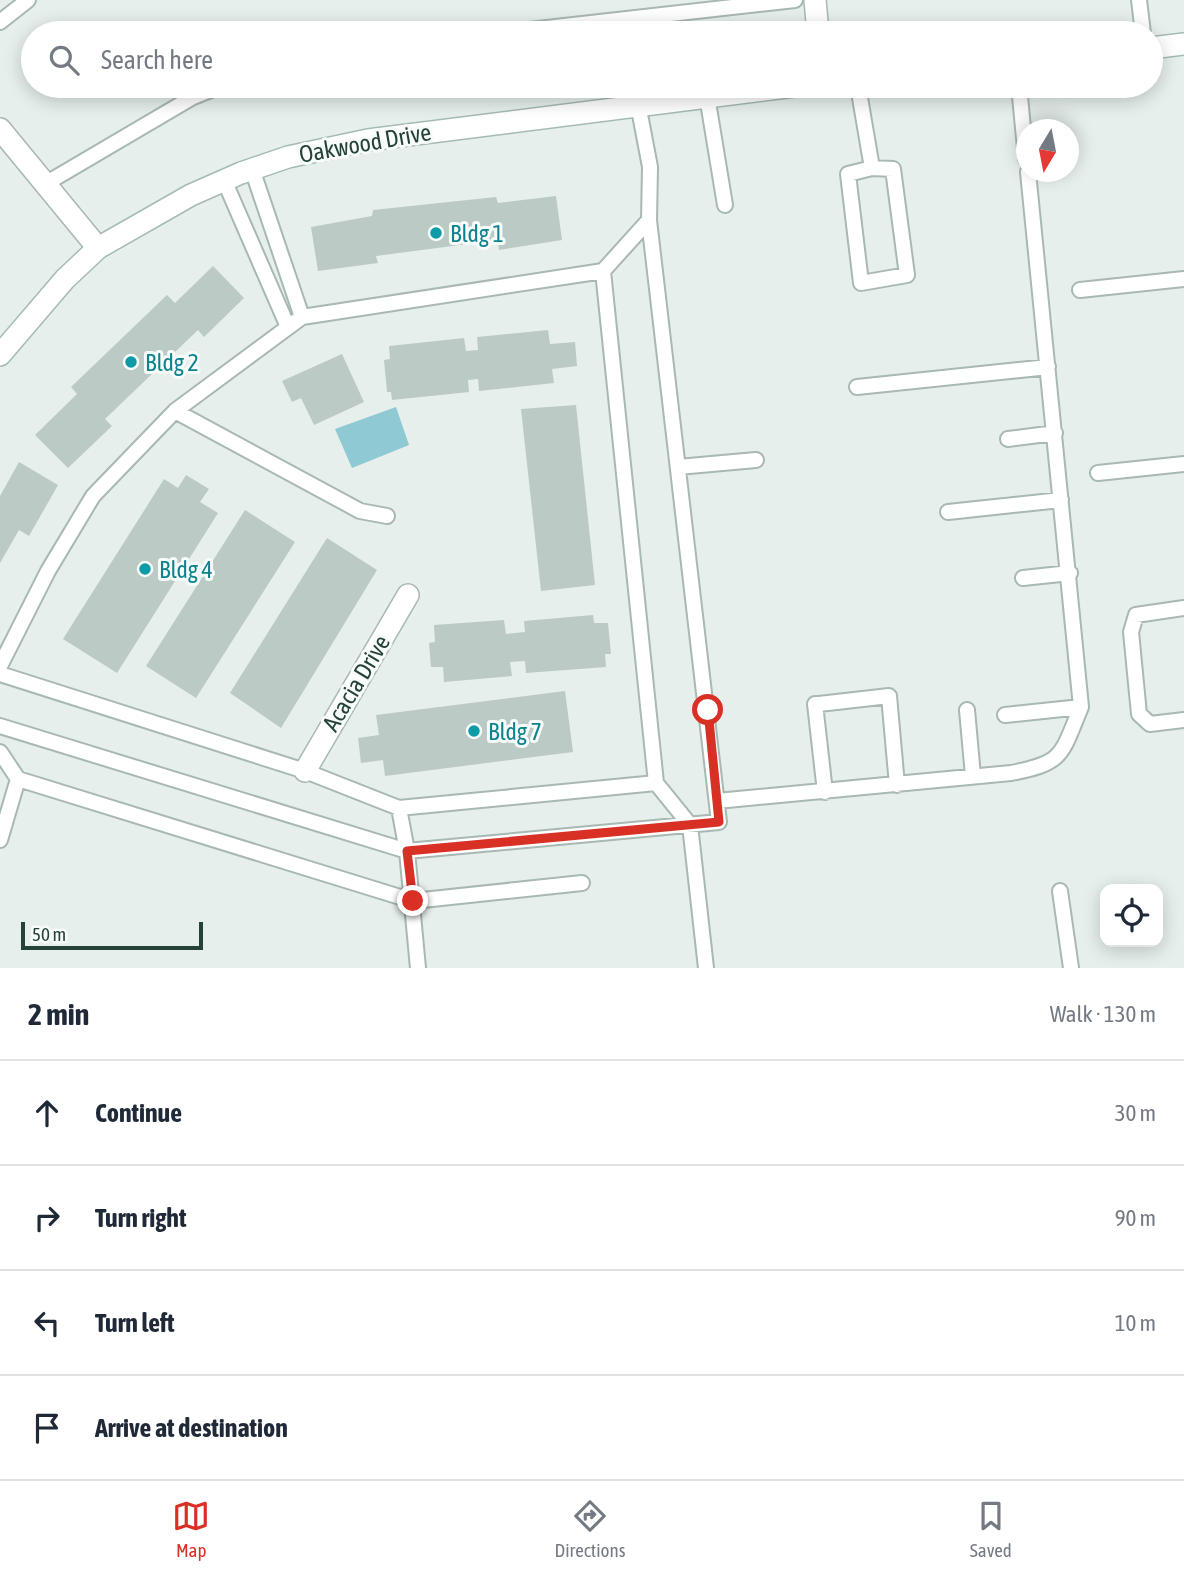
<!DOCTYPE html>
<html lang="en">
<head>
<meta charset="utf-8">
<style>
  :root { --surface:#fff; --page:#f6f6f7; --text:#1f2937; --muted:#747a83; --line:#e0e1e3; --accent:#d93025 }
  body { margin:0; font-family:"Asap Condensed",sans-serif; background:var(--page); color:var(--text) }
  .controls { position:absolute; right:21px; bottom:21px; display:grid; overflow:hidden; border-radius:14px; box-shadow:0 4px 18px #0003 }
  .controls button { width:63px; height:63px; display:grid; place-items:center; padding:0; border:0; border-bottom:2px solid var(--line); background:var(--surface); color:var(--text); font:35px sans-serif }
  .compass { position:absolute; left:1016px; top:119px; width:63px; height:63px; border-radius:50%; background:var(--surface); box-shadow:0 4px 18px #0003; rotate:190deg }
  .scale { position:absolute; left:21px; bottom:18px; width:182px; box-sizing:border-box; padding-left:7px; border:4px solid #24423a; border-top:0; font-size:19px; line-height:24px; white-space:nowrap; color:#24423a; -webkit-text-stroke:5px #f7fbf9; paint-order:stroke }
  .stop { position:absolute; width:21px; height:21px; margin:-16px; border:5px solid #d93025; border-radius:50%; background:#fff }
  .stop.end { background:#d93025; border-color:#fff; box-shadow:0 2px 7px #0008 }
  .list { margin:0; padding:0; list-style:none }
  h2 { display:flex; justify-content:space-between; align-items:center; height:91px; margin:0; padding:0 28px; font-size:30px }
  h2 small { font-size:23px; font-weight:400; color:var(--muted) }
  .list li { display:grid; grid-template-columns:46px 1fr auto; gap:21px; align-items:center; box-sizing:border-box; height:105px; padding:0 28px; border-top:2px solid var(--line) }
  .list b { display:block; font-size:26px; white-space:nowrap }
  .list em { font-size:23px; font-style:normal; color:var(--muted) }
  .icon { flex:none; width:38px; height:38px; fill:none; stroke:currentColor; stroke-width:2; stroke-linecap:round; stroke-linejoin:round }
  .map { position:relative; flex:none; width:1184px; height:968px; overflow:hidden }
  .search { position:absolute; background:var(--surface); box-shadow:0 4px 18px #0003; left:21px; right:21px; top:21px; height:77px; display:flex; align-items:center; gap:18px; box-sizing:border-box; padding:0 24px; border-radius:38px; color:var(--muted); font-size:26px }
  .sheet { height:511px; background:var(--surface) }
  nav { display:flex; justify-content:space-around; align-items:center; box-sizing:border-box; height:98px; border-top:2px solid var(--line); background:var(--surface); font-size:19px; color:var(--muted) }
  nav a { display:grid; justify-items:center; gap:4px }
  nav .on { color:var(--accent) }
  .map>svg:first-child { display:block }
  .water { fill:#8ec9d4 }
  .building { fill:#bbcac4 }
  .lines { fill:none; stroke-linecap:round; stroke-linejoin:round }
  .lane-casing { stroke:#a8b8b2; stroke-width:18 }
  .street-casing { stroke:#a8b8b2; stroke-width:24 }
  .secondary-casing { stroke:#a4bbb3; stroke-width:24 }
  .lane { stroke:#fff; stroke-width:14 }
  .street { stroke:#fff; stroke-width:21 }
  .secondary { stroke:#fff; stroke-width:21 }
  .route { stroke:#d93025; stroke-width:9 }
  .culture-dot { fill:#0f9aa8; stroke:#f7fbf9; stroke-width:2.5 }
  .labels { text-anchor:middle; dominant-baseline:central; stroke-width:6; stroke-linejoin:round; paint-order:stroke }
  .street-label { font-size:24px; fill:#24423a; stroke:#f7fbf9 }
  .culture-label { font-size:24px; fill:#0d838f; stroke:#f7fbf9; text-anchor:start }
</style>
</head>
<body>
<div class="map">
<svg width="1184" height="968" viewBox="0 0 1184 968">
  <rect width="100%" height="100%" fill="#e6efeb"/>
  <path class="water" d="M 396,407 L 409,445 L 352,468 L 335,429 Z"/>
  <path class="building" d="M 556,196 L 562,240 L 499,250 L 498,240 L 376,256 L 378,263 L 318,271 L 311,227 L 372,216 L 373,210 L 496,197 L 498,203 Z
    M 213,266 L 244,298 L 204,337 L 198,330 L 105,419 L 112,426 L 68,468 L 35,435 L 77,394 L 71,387 L 167,295 L 175,303 Z
    M 548,330 L 550,344 L 575,342 L 577,366 L 552,369 L 554,383 L 479,391 L 478,379 L 468,380 L 469,392 L 392,400 L 391,392 L 387,392 L 384,360 L 390,359 L 389,346 L 464,338 L 466,351 L 478,350 L 477,337 Z
    M 342,354 L 364,402 L 314,425 L 301,398 L 292,402 L 282,381 Z
    M 576,405 L 595,585 L 541,591 L 521,409 Z
    M 19,462 L 58,485 L 29,536 L 19,530 L 0,563 L 0,496 Z
    M 186,475 L 209,489 L 200,502 L 218,513 L 117,673 L 63,639 L 164,479 L 178,488 Z
    M 245,510 L 295,542 L 196,698 L 146,666 Z
    M 327,538 L 377,570 L 281,728 L 230,693 Z
    M 593,615 L 594,623 L 608,623 L 611,654 L 605,654 L 606,667 L 526,673 L 525,661 L 510,662 L 512,676 L 444,682 L 443,667 L 431,667 L 429,643 L 435,642 L 434,625 L 504,620 L 506,634 L 525,632 L 524,621 Z
    M 565,691 L 573,752 L 385,776 L 383,760 L 361,763 L 358,738 L 379,735 L 376,715 Z"/>
  <g class="lines">
    <defs>
      <path id="lane" d="M 1139,0 L 1143,33
        M 0,22 L 28,0
        M 501,33 L 795,0
        M 858,86 L 872,168
        M 1019,86 L 1026,159
        M 707,96 L 725,205
        M 872,168 L 893,169 L 907,275 L 861,283 L 848,174 Z
        M 252,169 L 302,317
        M 224,180 L 288,327
        M 45,184 L 193,97 L 221,86
        M 603,271 L 649,220
        M 1080,290 L 1184,279
        M 857,387 L 1048,367
        M 175,411 L 360,511 L 387,516
        M 1008,439 L 1055,433
        M 678,467 L 756,460
        M 1098,473 L 1184,464
        M 948,512 L 1061,500
        M 1023,578 L 1070,573
        M 1184,608 L 1136,615 L 1131,632 L 1139,714 L 1150,724 L 1184,720
        M 0,666 L 48,571 L 93,496 L 175,411 L 302,317 L 603,271 L 656,783 L 399,808 L 305,771 L 0,674
        M 967,710 L 973,776
        M 1005,715 L 1081,707
        M 0,726 L 407,851 L 418,968
        M 0,752 L 18,779 L 0,840
        M 18,779 L 413,901 L 582,883
        M 656,783 L 690,825 L 706,968
        M 825,792 L 815,704 L 819,704 L 889,696 L 897,785
        M 717,801 L 1011,773 C 1064,763 1061,755 1081,707 L 1028,172
        M 399,808 L 407,851 L 719,822 L 649,220 L 650,167 L 638,104
        M 1060,891 L 1071,968"/>
      <path id="street" d="M 815,0 L 818,33
        M 0,129 L 98,248
        M 305,771 L 408,595"/>
      <path id="secondary" d="M 1151,48 L 1184,44
        M 0,355 L 65,279 L 98,248 L 191,195 L 241,173 L 288,157 L 368,140 L 795,86"/>
    </defs>
    <use href="#lane" class="lane-casing"/>
    <use href="#street" class="street-casing"/>
    <use href="#secondary" class="secondary-casing"/>
    <use href="#lane" class="lane"/>
    <use href="#street" class="street"/>
    <use href="#secondary" class="secondary"/>
  </g>
  <g class="lines">
    <path class="route" d="M 413,901 L 407,851 L 719,822 L 708,710"/>
  </g>
  <g class="culture-dot">
    <circle cx="436" cy="233" r="7"/>
    <circle cx="131" cy="362" r="7"/>
    <circle cx="145" cy="569" r="7"/>
    <circle cx="474" cy="731" r="7"/>
  </g>
  <g class="labels">
    <g class="street-label">
      <text transform="translate(365 143) rotate(-10)">Oakwood Drive</text>
      <text transform="translate(356 683) rotate(-59)">Acacia Drive</text>
    </g>
    <g class="culture-label">
      <text x="450" y="233">Bldg 1</text>
      <text x="145" y="362">Bldg 2</text>
      <text x="159" y="569">Bldg 4</text>
      <text x="488" y="731">Bldg 7</text>
    </g>
  </g>
</svg>
<div class="controls">
<button><svg class="icon" aria-label="locate" viewBox="0 0 24 24"><circle cx="12" cy="12" r="6"/><path d="M12 2v4M12 18v4M2 12h4M18 12h4"/></svg></button>
</div>
<svg class="compass" viewBox="-18 -18 36 36"><path d="M0-13l5 13h-10z" fill="#e53935"/><path d="M0 13l5-13h-10z" fill="#747a83"/></svg>
<div class="scale">50 m</div>
<div class="stop" style="left:708px;top:710px"></div>
<div class="stop end" style="left:413px;top:901px"></div>
<div class="search"><svg class="icon" aria-label="search" viewBox="0 0 24 24"><circle cx="10" cy="10" r="6"/><path d="M15 15l6 6"/></svg>Search here</div>
</div>
<section class="sheet">
<h2>2 min<small>Walk · 130 m</small></h2>
<ul class="list">
<li><svg class="icon" aria-label="ahead" viewBox="0 0 24 24"><path d="M12 20V5M6 11l6-6 6 6"/></svg><div><b>Continue</b></div><em>30 m</em></li>
<li><svg class="icon" aria-label="right" viewBox="0 0 24 24"><path d="M7 20v-9h11M14 6l5 5-5 5"/></svg><div><b>Turn right</b></div><em>90 m</em></li>
<li><svg class="icon" aria-label="left" viewBox="0 0 24 24"><path d="M17 20v-9H6M10 6l-5 5 5 5"/></svg><div><b>Turn left</b></div><em>10 m</em></li>
<li><svg class="icon" aria-label="arrive" viewBox="0 0 24 24"><path d="M6 21V4h12l-3 4 3 4H6"/></svg><div><b>Arrive at destination</b></div></li>
</ul>
</section>
<nav>
<a class="on"><svg class="icon" aria-label="map" viewBox="0 0 24 24"><path d="M3 6l6-2 6 2 6-2v14l-6 2-6-2-6 2zM9 4v14M15 6v14"/></svg>Map</a>
<a><svg class="icon" aria-label="directions" viewBox="0 0 24 24"><path d="M12 3l9 9-9 9-9-9zM9 14v-3h6M13 9l2 2-2 2"/></svg>Directions</a>
<a><svg class="icon" aria-label="saved" viewBox="0 0 24 24"><path d="M7 4h10v16l-5-4-5 4z"/></svg>Saved</a>
</nav>
</body>
</html>
